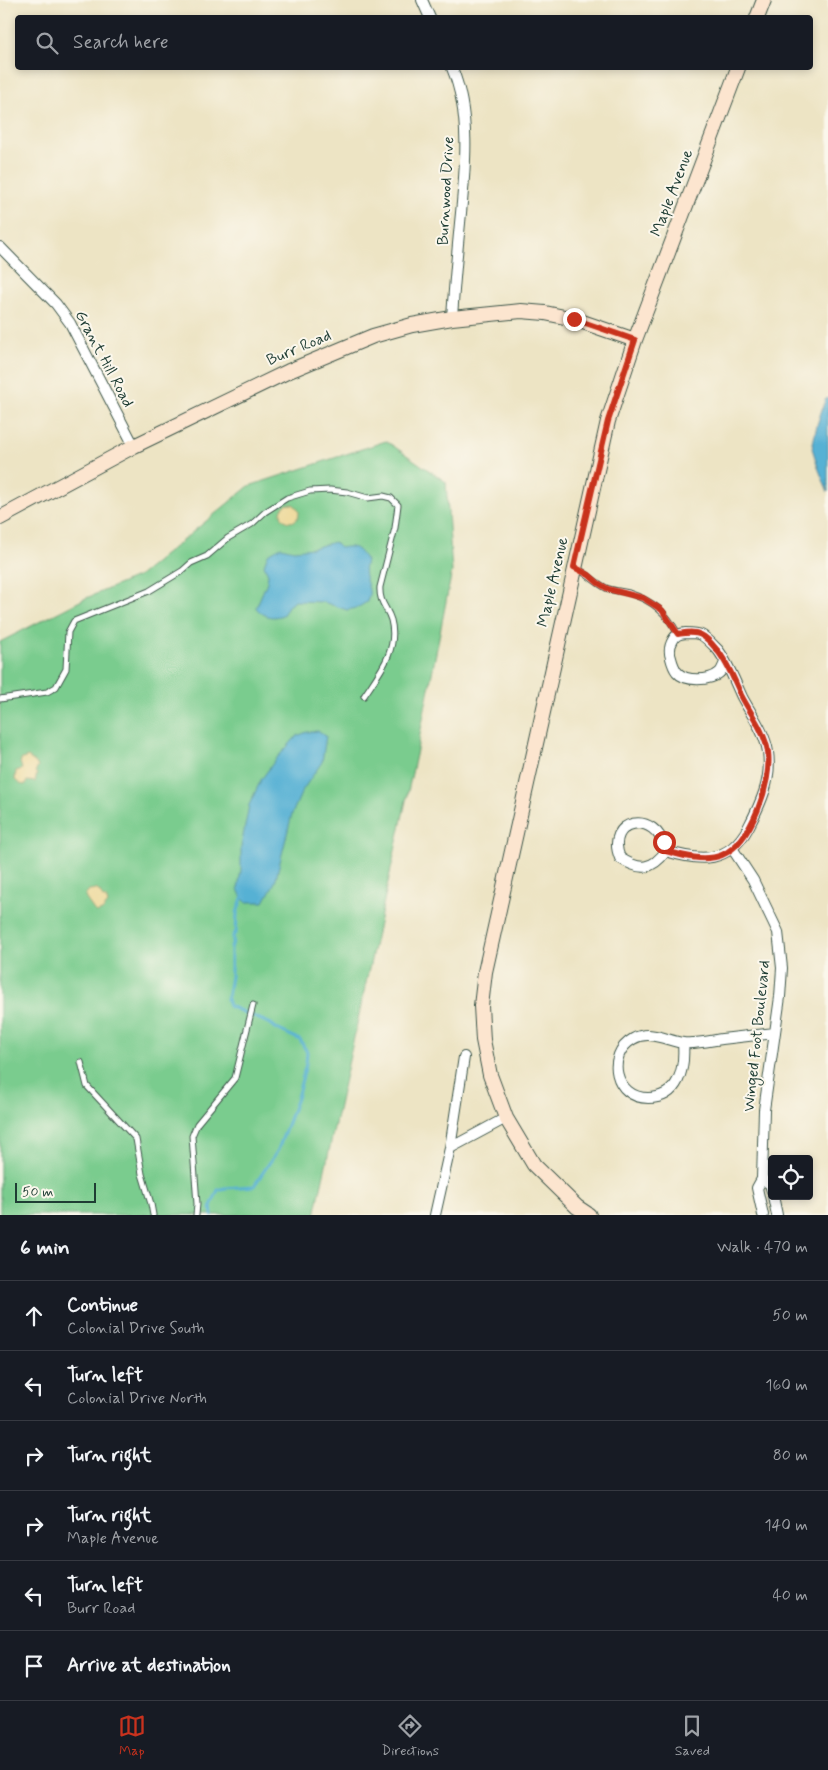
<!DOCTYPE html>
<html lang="en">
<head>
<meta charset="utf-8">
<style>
  :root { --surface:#171b24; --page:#242831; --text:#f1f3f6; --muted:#9ea1a6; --line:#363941; --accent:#c8321e }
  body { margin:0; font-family:Mynerve,sans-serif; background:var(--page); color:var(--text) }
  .controls { position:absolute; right:15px; bottom:15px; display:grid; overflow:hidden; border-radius:5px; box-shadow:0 2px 8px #0003 }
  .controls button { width:45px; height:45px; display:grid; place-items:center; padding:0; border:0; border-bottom:1px solid var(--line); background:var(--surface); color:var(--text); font:25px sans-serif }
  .scale { position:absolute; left:15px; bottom:12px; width:81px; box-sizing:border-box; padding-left:5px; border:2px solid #1f3d34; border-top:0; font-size:14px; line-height:18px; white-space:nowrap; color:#1f3d34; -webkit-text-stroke:4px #fbf7ec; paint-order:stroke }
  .stop { position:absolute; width:15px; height:15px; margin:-11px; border:4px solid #c8321e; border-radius:50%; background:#fff }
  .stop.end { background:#c8321e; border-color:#fff; box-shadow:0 1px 5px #0008 }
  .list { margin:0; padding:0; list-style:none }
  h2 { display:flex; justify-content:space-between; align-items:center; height:65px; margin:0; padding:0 20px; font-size:21px }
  h2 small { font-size:16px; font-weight:400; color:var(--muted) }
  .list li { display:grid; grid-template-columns:32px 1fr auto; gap:15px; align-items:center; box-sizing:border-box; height:70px; padding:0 20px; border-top:1px solid var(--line) }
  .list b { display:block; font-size:19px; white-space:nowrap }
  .list p { margin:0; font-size:16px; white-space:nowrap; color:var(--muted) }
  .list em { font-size:16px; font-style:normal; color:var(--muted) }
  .icon { flex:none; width:28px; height:28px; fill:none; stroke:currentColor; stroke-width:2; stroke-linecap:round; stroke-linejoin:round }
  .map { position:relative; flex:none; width:828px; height:1215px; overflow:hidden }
  .search { position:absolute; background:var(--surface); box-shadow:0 2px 8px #0003; left:15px; right:15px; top:15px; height:55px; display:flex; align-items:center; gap:12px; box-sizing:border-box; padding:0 18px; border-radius:5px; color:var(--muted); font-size:19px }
  .sheet { height:485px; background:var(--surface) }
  nav { display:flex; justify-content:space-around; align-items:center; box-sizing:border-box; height:70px; border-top:1px solid var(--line); background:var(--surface); font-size:14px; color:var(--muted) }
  nav a { display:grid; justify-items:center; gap:2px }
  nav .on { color:var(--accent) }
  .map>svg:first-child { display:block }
  .green { fill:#7acc8e; stroke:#4c8461 }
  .sand { fill:#eeda9e; stroke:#868c69 }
  .water { fill:#56b1d4; stroke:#3a7784 }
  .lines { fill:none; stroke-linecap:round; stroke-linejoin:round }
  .stream { stroke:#56b1d4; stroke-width:3 }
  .lane-casing { stroke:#3e564a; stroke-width:7 }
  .street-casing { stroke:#3e564a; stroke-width:12 }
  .secondary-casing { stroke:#3e564a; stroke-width:16 }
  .lane { stroke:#fff; stroke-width:5 }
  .street { stroke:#fff; stroke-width:10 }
  .secondary { stroke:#fce5cf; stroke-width:14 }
  .route { stroke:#c8321e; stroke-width:6 }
  .labels { text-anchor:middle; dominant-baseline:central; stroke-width:4; stroke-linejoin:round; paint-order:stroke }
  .street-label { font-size:16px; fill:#1f3d34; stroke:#fbf7ec }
</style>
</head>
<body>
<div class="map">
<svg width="828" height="1215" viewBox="0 0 828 1215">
  <rect width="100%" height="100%" fill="#fbf7ec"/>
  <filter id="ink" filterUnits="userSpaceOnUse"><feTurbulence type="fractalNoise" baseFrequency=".02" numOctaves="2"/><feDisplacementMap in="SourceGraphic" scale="10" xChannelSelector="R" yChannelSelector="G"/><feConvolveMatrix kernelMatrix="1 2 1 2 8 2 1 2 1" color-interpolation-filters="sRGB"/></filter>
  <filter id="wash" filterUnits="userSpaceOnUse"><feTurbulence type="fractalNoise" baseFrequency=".0096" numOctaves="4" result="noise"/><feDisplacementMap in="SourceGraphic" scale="20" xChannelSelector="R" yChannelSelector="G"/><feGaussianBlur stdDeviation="1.12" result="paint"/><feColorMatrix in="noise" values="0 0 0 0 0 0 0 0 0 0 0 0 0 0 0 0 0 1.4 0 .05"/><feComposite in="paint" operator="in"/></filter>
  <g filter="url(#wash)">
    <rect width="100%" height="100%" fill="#ede4c4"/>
    <path class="green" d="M 386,441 L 446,482 L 452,571 L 416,755 L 315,1215 L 0,1215 L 0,642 L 84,599 L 139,576 L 249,486 Z"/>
    <path class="sand" d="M281 513a9 9 0 1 1 18 0a9 9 0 1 1-18 0Z
      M 28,757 L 36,763 L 38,767 L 35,772 L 37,774 L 35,782 L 27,781 L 25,785 L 20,784 L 15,780 L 16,771 L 22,769 L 20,762 L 22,759 Z
      M 96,889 L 100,892 L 103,898 L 106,898 L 108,904 L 102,911 L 96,913 L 86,899 L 85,895 L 89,890 Z"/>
    <path class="water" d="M 828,397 L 828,492 L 819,470 L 812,448 L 817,425 L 825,400 Z
      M 334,542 L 340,548 C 355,545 358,548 366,561 C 362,574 366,578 369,590 C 370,593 368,598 367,602 L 357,608 L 347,610 L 323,602 L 295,601 L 288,606 L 283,615 C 271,619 265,617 256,608 L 267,582 L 268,574 L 264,565 L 268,554 L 281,547 L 294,550 L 313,548 Z
      M 318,731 L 326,736 L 322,762 L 302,791 L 292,814 L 275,882 L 264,902 L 246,902 L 242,898 L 238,889 L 241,870 L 241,847 L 249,805 L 261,780 L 276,759 L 297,736 L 307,732 Z"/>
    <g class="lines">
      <path class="stream" d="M 212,1215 L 211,1206 L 218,1190 L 225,1188 L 254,1186 L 278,1150 L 297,1098 L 306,1064 L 307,1052 L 300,1040 L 277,1029 L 271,1024 L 229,1006 L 227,1000 L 231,976 L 231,948 L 233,941 L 233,936 L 236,932 L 237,913 L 242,898"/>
    </g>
  </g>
  <g filter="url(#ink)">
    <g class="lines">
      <defs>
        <path id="lane" d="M 577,568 C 587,574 595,582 606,588 C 613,591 621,591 629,593 C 653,601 666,612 678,634
          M 0,699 L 47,692 L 56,687 L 66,669 L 68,632 L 74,621 L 149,591 L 182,571 L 191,563 L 207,556 L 228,538 L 252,524 L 265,512 L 287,498 L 310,491 L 330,490 L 347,492 L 368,498 L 383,496 L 391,498 L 398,505 L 395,528 L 380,587 C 379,603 387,607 391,620 C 399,650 379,673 364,696
          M 81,1062 L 87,1086 L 136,1139 L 142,1174 L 151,1204 L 153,1215
          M 196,1215 L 197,1204 L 192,1136 L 197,1124 L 235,1078 L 253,1005"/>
        <path id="street" d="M 422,0 L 430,18
          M 0,247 L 56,304 L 70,323 L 134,446
          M 452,318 C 454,286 457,254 460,223 C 465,172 472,116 452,68
          M 732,848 L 753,880 L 778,932 L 782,968 L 780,997 L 764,1110 L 762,1179
          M 666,851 C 656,807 604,820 620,858 C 640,871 652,870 666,851 C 701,862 729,863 748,828 C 761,803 772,780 768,752 C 765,732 751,714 742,697 C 735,682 728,663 718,650 C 713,645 706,637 701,635 C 697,633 690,633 686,633 C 680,634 676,634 673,640 C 670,645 669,652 671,658 C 672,662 674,668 677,672 C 685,682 710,681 719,673 C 722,671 723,666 725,663
          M 683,1043 C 685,1069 679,1098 648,1098 C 615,1098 605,1055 633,1039 C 650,1029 667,1041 684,1043 C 697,1044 709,1041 722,1039 C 739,1037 757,1035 775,1033
          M 450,1148 L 506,1118
          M 773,1196 L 777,1215
          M 435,1215 L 450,1148 L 464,1057
          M 763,1215 L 757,1188 L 762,1179 L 770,1184 L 772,1191"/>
        <path id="secondary" d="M 757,18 L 764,0
          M 0,518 L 134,446 L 289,371 L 373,336 L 412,325 L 452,318 L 521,311 L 545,313 L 574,319 L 635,340
          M 589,1215 L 577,1207 L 534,1165 L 506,1118 L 490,1075 L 483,1040 L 481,1006 L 485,972 L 608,421 L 635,340 L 738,68"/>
      </defs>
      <use href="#lane" class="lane-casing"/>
      <use href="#street" class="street-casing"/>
      <use href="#secondary" class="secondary-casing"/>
      <use href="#lane" class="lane"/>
      <use href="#street" class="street"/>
      <use href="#secondary" class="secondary"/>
    </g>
  </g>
  <g class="lines" filter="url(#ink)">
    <path class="route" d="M 574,319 L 635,340 L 608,421 L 574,567 L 589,575 L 598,583 L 608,589 L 643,598 L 662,610 L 678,634 C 685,633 694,631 701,635 C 706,637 713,645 717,650 C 728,663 735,682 742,697 C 751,714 765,732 768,752 C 772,782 752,842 722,855 C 705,862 683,856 666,851 L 664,842"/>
  </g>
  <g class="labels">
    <g class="street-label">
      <text transform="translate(446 191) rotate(-87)">Burnwood Drive</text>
      <text transform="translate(672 193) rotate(-69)">Maple Avenue</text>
      <text transform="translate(299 348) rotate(-23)">Burr Road</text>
      <text transform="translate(104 359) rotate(62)">Grant Hill Road</text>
      <text transform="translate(553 582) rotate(-77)">Maple Avenue</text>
      <text transform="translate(757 1036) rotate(-84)">Winged Foot Boulevard</text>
    </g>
  </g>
</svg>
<div class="controls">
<button><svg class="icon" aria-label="locate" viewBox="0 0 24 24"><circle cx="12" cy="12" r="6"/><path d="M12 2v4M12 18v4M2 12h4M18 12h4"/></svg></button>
</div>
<div class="scale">50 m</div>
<div class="stop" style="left:664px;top:842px"></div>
<div class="stop end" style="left:574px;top:319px"></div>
<div class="search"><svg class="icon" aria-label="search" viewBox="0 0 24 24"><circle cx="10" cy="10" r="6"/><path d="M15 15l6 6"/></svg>Search here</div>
</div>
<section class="sheet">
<h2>6 min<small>Walk · 470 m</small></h2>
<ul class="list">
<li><svg class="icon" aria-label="ahead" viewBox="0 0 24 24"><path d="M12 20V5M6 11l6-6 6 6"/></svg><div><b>Continue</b><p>Colonial Drive South</p></div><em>50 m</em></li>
<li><svg class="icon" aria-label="left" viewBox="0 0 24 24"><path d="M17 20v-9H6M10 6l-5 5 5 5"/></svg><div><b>Turn left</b><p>Colonial Drive North</p></div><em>160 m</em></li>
<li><svg class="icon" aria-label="right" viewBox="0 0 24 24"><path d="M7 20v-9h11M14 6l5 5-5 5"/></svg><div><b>Turn right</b></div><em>80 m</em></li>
<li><svg class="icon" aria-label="right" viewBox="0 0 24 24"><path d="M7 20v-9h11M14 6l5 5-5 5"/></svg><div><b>Turn right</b><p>Maple Avenue</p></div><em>140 m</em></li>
<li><svg class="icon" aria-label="left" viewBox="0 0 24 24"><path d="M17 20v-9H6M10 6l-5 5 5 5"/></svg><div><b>Turn left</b><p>Burr Road</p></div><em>40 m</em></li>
<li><svg class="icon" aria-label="arrive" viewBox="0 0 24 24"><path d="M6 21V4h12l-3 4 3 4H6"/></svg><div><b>Arrive at destination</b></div></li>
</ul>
</section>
<nav>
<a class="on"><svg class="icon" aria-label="map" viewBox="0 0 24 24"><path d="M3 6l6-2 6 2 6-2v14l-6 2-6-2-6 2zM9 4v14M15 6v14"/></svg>Map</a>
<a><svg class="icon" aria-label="directions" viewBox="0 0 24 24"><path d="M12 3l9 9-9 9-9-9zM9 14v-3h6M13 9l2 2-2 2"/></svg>Directions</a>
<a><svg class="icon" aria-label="saved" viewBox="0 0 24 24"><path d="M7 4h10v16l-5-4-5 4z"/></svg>Saved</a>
</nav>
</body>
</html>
